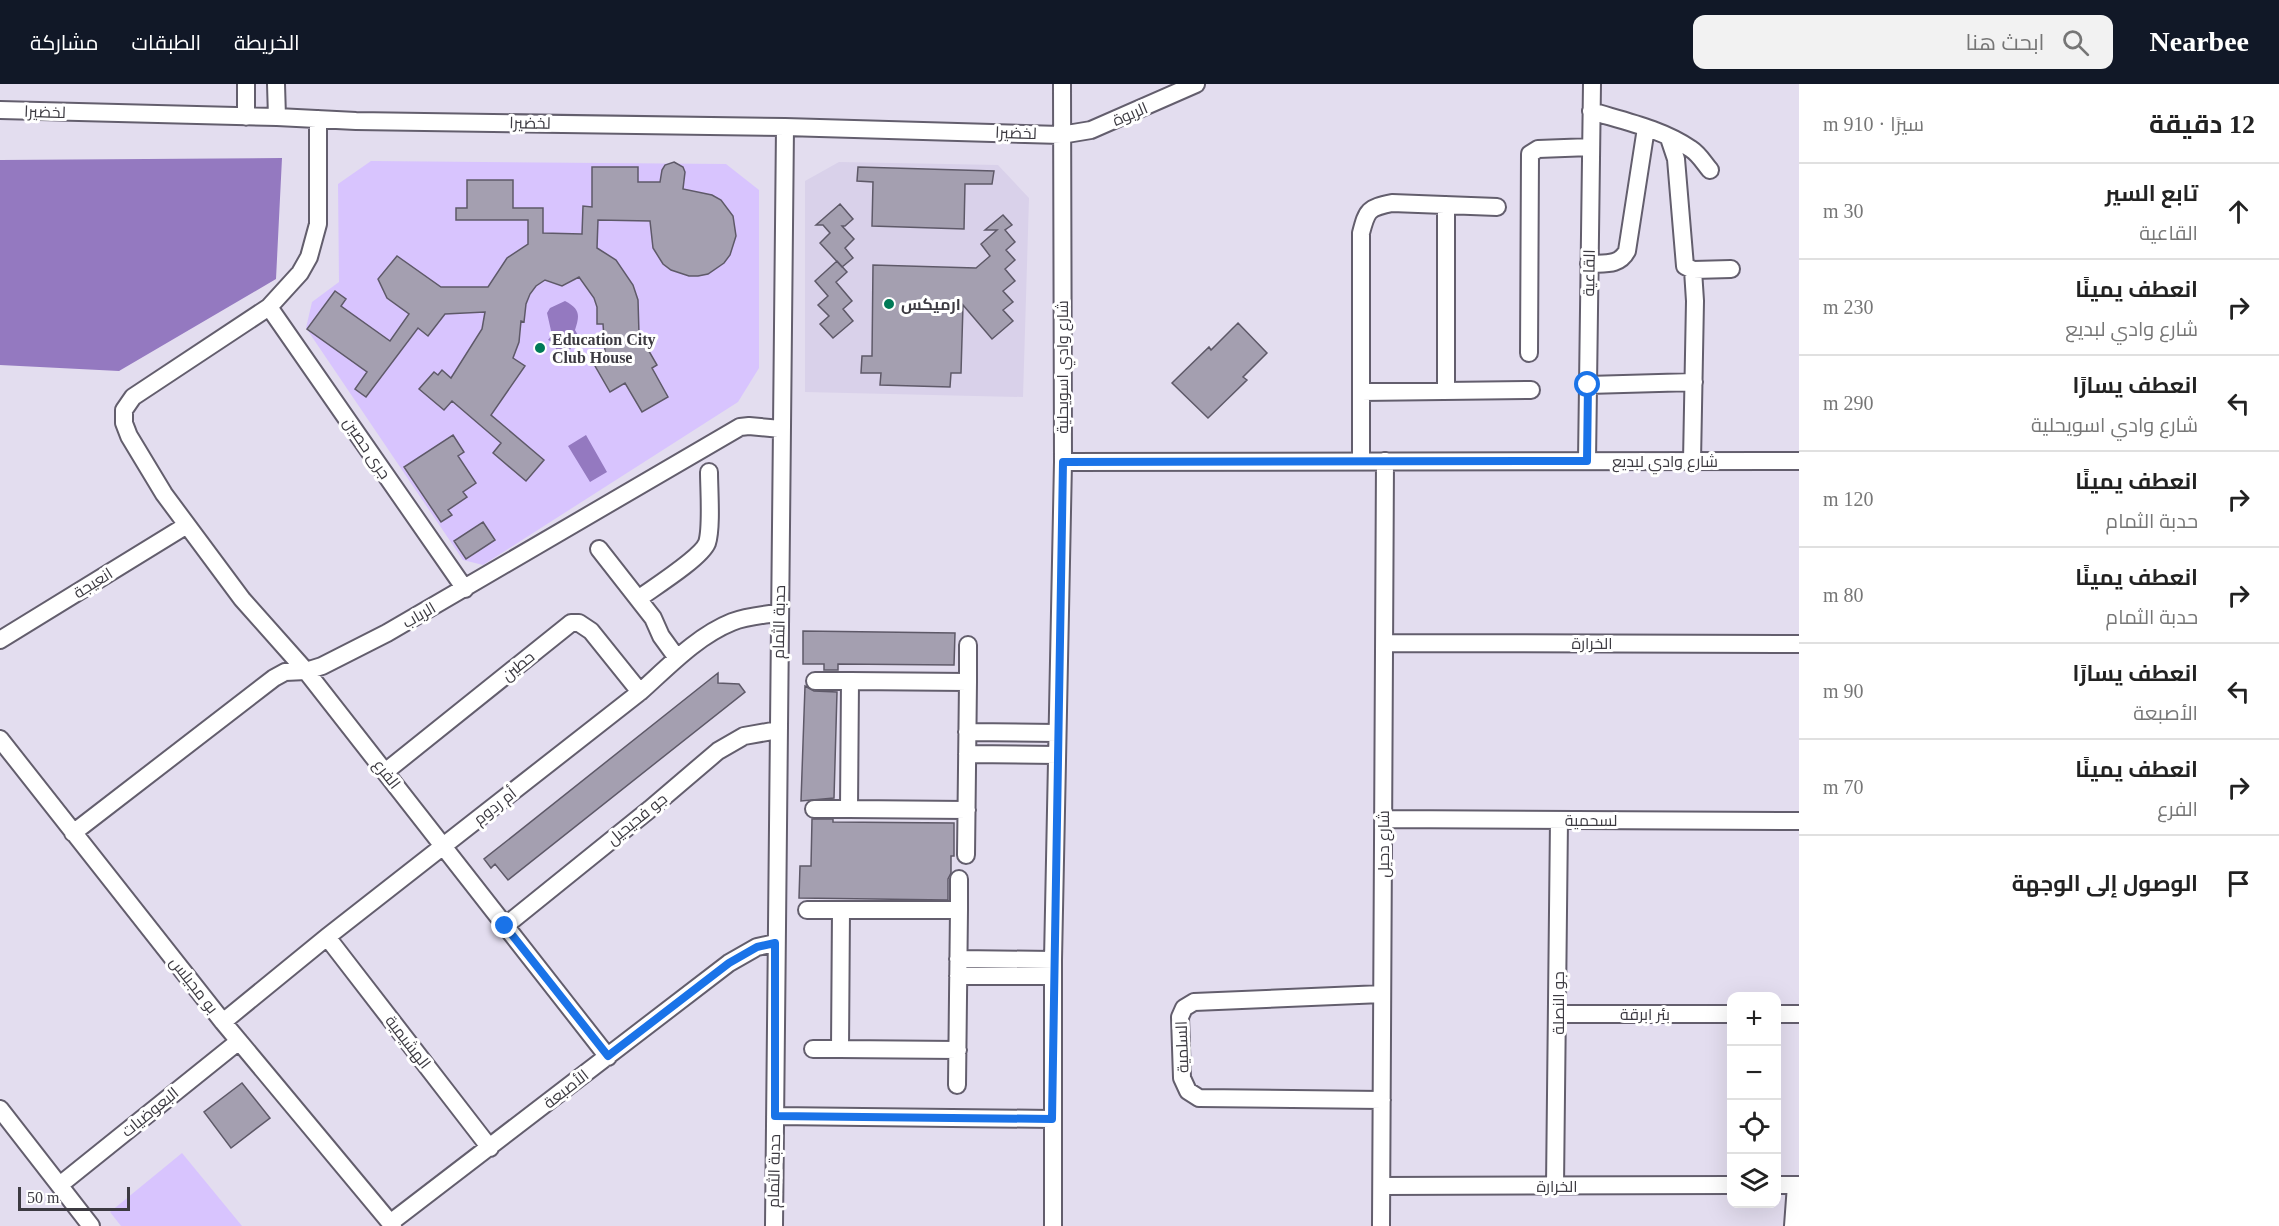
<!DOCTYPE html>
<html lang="ar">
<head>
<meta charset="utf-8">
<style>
  :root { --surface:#fff; --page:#f2f2f2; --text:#222; --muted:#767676; --line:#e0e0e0; --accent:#111827 }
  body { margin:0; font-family:"Times New Roman",Cairo,serif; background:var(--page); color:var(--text); direction:rtl }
  .controls { position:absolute; right:18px; bottom:18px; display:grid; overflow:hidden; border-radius:12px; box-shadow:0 6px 24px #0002 }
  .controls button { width:54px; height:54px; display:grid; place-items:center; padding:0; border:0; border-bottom:2px solid var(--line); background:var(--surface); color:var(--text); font:30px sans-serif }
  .scale { position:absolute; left:18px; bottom:15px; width:112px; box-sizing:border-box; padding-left:6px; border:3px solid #3c3a41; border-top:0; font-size:16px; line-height:21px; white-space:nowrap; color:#3c3a41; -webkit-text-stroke:4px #fff; paint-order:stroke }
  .stop { position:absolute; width:18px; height:18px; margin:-14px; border:4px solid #1a73e8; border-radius:50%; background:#fff }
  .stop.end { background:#1a73e8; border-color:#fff; box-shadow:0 2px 6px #0008 }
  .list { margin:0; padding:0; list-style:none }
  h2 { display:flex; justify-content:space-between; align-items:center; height:78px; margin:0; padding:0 24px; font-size:26px }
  h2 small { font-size:20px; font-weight:400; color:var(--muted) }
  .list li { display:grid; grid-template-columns:39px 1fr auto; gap:18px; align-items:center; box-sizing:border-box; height:96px; padding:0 24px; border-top:2px solid var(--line) }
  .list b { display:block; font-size:22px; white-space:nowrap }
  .list p { margin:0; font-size:20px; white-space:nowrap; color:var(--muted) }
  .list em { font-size:20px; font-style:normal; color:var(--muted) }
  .icon { flex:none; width:33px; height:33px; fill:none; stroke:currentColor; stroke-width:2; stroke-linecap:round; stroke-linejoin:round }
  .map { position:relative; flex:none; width:1799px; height:1142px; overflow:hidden; direction:ltr }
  header { display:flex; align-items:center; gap:36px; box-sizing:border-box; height:84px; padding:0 30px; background:var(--accent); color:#fff }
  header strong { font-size:28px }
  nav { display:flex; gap:33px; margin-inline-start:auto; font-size:21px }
  .search { width:420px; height:54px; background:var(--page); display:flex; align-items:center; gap:15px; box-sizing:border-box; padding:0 21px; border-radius:12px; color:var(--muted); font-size:22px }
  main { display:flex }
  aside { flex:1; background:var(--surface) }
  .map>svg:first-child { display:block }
  .built { fill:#d9d1ea }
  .green { fill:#d8c4fe }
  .water { fill:#9479c0 }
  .building { fill:#a49fb0; stroke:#5e5968; stroke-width:1.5 }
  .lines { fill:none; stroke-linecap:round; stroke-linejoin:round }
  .minor-casing { stroke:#635e6d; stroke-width:20 }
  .minor { stroke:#fff; stroke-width:16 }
  .route { stroke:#1a73e8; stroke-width:8 }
  .poi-dot { fill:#007a57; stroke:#fff; stroke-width:2 }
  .labels { text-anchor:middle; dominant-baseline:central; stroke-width:6; stroke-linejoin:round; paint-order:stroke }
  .street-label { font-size:16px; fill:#3c3a41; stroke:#fff }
  .poi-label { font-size:16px; font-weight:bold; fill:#3c3a41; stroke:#fff; text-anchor:start }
</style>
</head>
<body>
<header>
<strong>Nearbee</strong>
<div class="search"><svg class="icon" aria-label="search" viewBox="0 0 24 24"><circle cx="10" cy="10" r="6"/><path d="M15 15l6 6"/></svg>ابحث هنا</div>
<nav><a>الخريطة</a><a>الطبقات</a><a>مشاركة</a></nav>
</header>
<main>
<aside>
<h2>12 دقيقة<small>سيرًا · 910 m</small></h2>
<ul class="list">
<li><svg class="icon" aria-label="ahead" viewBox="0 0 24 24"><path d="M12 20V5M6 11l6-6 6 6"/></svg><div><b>تابع السير</b><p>القاعية</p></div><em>30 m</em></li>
<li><svg class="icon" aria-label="right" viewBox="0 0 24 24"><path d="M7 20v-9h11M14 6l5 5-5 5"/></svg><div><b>انعطف يمينًا</b><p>شارع وادي لبديع</p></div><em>230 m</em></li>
<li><svg class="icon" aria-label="left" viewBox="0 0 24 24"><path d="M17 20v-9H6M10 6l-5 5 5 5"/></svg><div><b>انعطف يسارًا</b><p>شارع وادي اسويحلية</p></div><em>290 m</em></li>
<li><svg class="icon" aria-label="right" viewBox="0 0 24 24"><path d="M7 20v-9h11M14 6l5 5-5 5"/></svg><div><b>انعطف يمينًا</b><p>حدبة الثمام</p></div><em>120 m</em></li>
<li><svg class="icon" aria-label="right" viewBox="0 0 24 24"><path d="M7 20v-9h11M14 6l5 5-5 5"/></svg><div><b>انعطف يمينًا</b><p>حدبة الثمام</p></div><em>80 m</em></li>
<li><svg class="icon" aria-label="left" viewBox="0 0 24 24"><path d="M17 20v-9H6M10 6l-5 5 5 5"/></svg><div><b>انعطف يسارًا</b><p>الأصبعة</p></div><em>90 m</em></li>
<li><svg class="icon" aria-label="right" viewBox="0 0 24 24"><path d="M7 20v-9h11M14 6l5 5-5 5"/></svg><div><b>انعطف يمينًا</b><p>الفرع</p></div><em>70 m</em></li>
<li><svg class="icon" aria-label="arrive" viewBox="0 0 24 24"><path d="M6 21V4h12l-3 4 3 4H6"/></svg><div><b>الوصول إلى الوجهة</b></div></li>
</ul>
</aside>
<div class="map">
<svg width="1799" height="1142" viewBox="0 0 1799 1142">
  <rect width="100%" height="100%" fill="#e3ddef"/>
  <path class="built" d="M 839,78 L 998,81 L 1029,114 L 1023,313 L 805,308 L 805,97 Z"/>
  <path class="green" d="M 371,77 L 726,80 L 759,106 L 759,284 L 738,318 L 483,481 L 463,476 L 306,244 L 312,218 L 339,198 L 338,100 Z
    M 182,1069 L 242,1142 L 121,1142 L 110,1128 Z"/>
  <path class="water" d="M 282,74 L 276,195 L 119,287 L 0,281 L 0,76 Z
    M 565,217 C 580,225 580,231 575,246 L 579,253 L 579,257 L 573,260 L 569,268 L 565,267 L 559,272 L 553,258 L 548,256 L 552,251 L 547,229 L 550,224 Z
    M 586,351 L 607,388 L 590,398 L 568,362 Z"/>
  <path class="building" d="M 674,78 L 683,83 L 685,88 L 683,105 L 712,111 L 721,116 L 733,132 L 736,152 L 730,171 L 724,179 L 708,190 L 698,192 L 689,192 L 671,186 L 663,180 L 653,164 L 650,137 L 598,136 L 597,164 L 616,176 L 633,201 L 638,216 L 639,250 L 657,281 L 652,284 L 668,313 L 642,328 L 625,299 L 610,308 L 591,275 L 605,267 L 603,240 L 597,240 L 597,223 L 594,214 L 579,193 L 562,202 L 545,196 L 536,202 L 530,210 L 526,220 L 524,238 L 521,237 L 519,258 L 513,274 L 525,282 L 491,331 L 544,376 L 526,397 L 493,369 L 501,359 L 452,317 L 444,326 L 419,305 L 434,288 L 438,291 L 442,286 L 451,294 L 482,245 L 485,228 L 445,230 L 428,252 L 418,244 L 366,313 L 355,305 L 367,288 L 307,245 L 335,207 L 346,215 L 341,222 L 390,257 L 409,230 L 387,214 L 378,195 L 397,172 L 441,203 L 488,203 L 507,174 L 528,160 L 528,136 L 456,136 L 456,124 L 467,124 L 467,96 L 513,96 L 513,124 L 543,124 L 543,149 L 582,150 L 583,122 L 592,123 L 592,83 L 638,83 L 638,98 L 660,98 L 662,86 L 665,81 Z
    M 858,83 L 994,87 L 992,100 L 965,100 L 964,145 L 872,142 L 873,98 L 857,97 Z
    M 840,120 L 853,135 L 845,142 L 842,142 L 854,155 L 845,164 L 853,174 L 842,183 L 820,159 L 830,149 L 823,141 L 816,141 Z
    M 1003,131 L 1012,141 L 1005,146 L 1015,158 L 1006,166 L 1015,176 L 1005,185 L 1015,197 L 1003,207 L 1013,218 L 1003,226 L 1013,237 L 992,255 L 963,221 L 961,289 L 951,289 L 950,303 L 880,301 L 881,289 L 861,289 L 862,272 L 872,272 L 873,181 L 976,184 L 990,172 L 981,160 L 997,146 L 985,146 Z
    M 837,177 L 847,188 L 836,198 L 852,217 L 843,225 L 853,237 L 833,254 L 820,240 L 829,232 L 818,221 L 828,212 L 815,197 Z
    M 1238,239 L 1267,269 L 1243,293 L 1247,296 L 1208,334 L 1172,299 L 1209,263 L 1211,266 Z
    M 453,351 L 464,368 L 458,372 L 476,399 L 463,408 L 467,413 L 448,426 L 452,431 L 441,438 L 404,383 Z
    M 483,438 L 495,456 L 466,475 L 454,457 Z
    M 803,547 L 955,549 L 954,581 L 838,580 L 838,586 L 824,586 L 824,580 L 803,580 Z
    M 718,589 L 718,599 L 739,600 L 745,608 L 508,796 L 495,780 L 491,784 L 484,775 Z
    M 805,602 L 814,607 L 837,608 L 834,714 L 801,717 Z
    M 812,735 L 833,735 L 833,738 L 954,739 L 954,772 L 951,772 L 951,789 L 948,795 L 948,816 L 799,814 L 800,782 L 811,782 Z
    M 242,999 L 270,1034 L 231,1064 L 204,1028 Z"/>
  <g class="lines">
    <defs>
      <path id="minor" d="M 276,0 L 277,33
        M 0,26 L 277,33 L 356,37 L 785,43 L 1061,51 L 1091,46 L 1196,0
        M 1591,27 C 1624,37 1662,45 1691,65 C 1699,70 1704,79 1710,86
        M 246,33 L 246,0
        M 318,35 L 318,140 L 309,173 L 300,189 L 269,223 L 133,313 L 124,326 L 124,339 L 129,352 L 164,410 L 242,515 L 306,587 L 608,973
        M 1669,54 L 1676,75 L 1685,182 L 1693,186 L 1731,185
        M 1589,180 C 1605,179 1619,182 1627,167 L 1646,44
        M 269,223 L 465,505
        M 1529,269 L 1530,70 L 1538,65 L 1591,63
        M 1588,301 L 1694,298
        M 1446,307 L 1446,121
        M 1361,308 L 1531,306
        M 1361,377 L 1361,149 C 1367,126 1368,124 1392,119 L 1497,123
        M 1587,377 L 1592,0
        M 1692,377 L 1695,217 L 1693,186
        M 1063,378 L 1799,377
        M 599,465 L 653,534 L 661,552 L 677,574
        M 638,515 C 653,504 701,474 707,459 C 712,444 709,405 709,388
        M 0,556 L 187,441
        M 1384,559 L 1799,560
        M 815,597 L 850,597
        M 968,598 L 968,561
        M 967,648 L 1057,649
        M 0,655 L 223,938 L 393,1142
        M 967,670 L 1057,671
        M 385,688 L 571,539 L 579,539 L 591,547 L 640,608
        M 814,725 L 849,725
        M 1383,735 L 1799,737
        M 73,749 L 274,594 L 285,588 L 306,587 L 322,582 L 387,549 L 740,343 L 749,342 L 781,345
        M 966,771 L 968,598 L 850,597 L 849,725 L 967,726
        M 807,826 L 841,826
        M 959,826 L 959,795
        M 505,842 L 650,725 L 718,667 L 744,652 L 778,646
        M 327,853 L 490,1064
        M 958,875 L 1053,876
        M 958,892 L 1053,892
        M 1558,930 L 1732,930
        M 1776,930 L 1799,930
        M 223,938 L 327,853 L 640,608 C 668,583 697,552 732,538 C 747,532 763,531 778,529
        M 813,965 L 840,965
        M 957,1001 L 959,826 L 841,826 L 840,965 L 958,966
        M 1382,1016 L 1199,1014 L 1188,1007 L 1182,994 L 1180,933 L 1184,924 L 1194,918 L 1382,910
        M 0,1025 L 91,1142
        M 775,1032 L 1051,1035
        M 61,1100 L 239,957
        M 1776,1101 L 1799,1101
        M 1382,1102 L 1732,1101
        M 1555,1102 L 1559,736
        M 390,1139 L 729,879 L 757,863 L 775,859
        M 774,1142 L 785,43
        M 1053,1142 L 1053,876 L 1063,378 L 1062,0
        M 1381,1142 L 1385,377
        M 1793,1142 L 1796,1101"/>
    </defs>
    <use href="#minor" class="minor-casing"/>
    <use href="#minor" class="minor"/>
  </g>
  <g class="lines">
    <path class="route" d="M 505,842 L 608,972 L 729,879 L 757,863 L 775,859 L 775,1032 L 1052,1035 L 1063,378 L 1587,377 L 1588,301"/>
  </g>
  <g class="poi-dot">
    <circle cx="889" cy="220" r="6"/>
    <circle cx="540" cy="264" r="6"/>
  </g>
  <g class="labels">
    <g class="street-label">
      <text transform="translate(45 28) rotate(2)">لخضيرا</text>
      <text transform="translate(1130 30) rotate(-23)">الربوة</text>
      <text transform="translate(530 39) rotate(1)">لخضيرا</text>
      <text transform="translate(1016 49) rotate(2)">لخضيرا</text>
      <text transform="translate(1589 189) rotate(-89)">القاعية</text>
      <text transform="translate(1062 283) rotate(-90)">شارع وادي اسويحلية</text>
      <text transform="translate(367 364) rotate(56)">جرى حصين</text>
      <text x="1665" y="377">شارع وادي لبديع</text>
      <text transform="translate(93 499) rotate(-32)">انعيجة</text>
      <text transform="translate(419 531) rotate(-30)">الرباب</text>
      <text transform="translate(779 538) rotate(-89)">حدبة الثمام</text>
      <text x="1592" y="559">الخرارة</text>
      <text transform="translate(518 582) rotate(-39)">حطين</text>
      <text transform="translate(387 690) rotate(52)">الفرع</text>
      <text transform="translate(495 722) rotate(-38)">أم ردوم</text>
      <text transform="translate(637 735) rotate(-39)">جو فحيحيل</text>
      <text x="1591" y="736">لسحمية</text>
      <text transform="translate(1383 760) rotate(-90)">شارع دحيل</text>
      <text transform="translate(194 901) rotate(52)">بو مجيلس</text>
      <text transform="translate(1558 919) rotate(-90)">جو النصلة</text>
      <text x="1645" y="930">بئر ابرقة</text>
      <text transform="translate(408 958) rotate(52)">الهشيمية</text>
      <text transform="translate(1182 963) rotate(-92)">السلمية</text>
      <text transform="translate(566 1005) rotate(-38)">الأصبعة</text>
      <text transform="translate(150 1028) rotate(-39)">البعوضيات</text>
      <text transform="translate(774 1087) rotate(-89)">حدبة الثمام</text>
      <text x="1557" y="1102">الخرارة</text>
    </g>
    <g class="poi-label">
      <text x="901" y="220">ارميكس</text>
      <text x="552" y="255">Education City<tspan x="552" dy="18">Club House</tspan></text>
    </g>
  </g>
</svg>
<div class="controls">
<button>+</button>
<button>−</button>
<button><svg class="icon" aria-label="locate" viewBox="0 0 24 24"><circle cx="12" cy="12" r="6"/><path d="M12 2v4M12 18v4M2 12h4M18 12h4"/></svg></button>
<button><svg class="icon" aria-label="layers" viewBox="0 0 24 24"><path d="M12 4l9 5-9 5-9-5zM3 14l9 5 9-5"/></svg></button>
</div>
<div class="scale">50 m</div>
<div class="stop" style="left:1588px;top:301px"></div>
<div class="stop end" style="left:505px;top:842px"></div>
</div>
</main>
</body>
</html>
